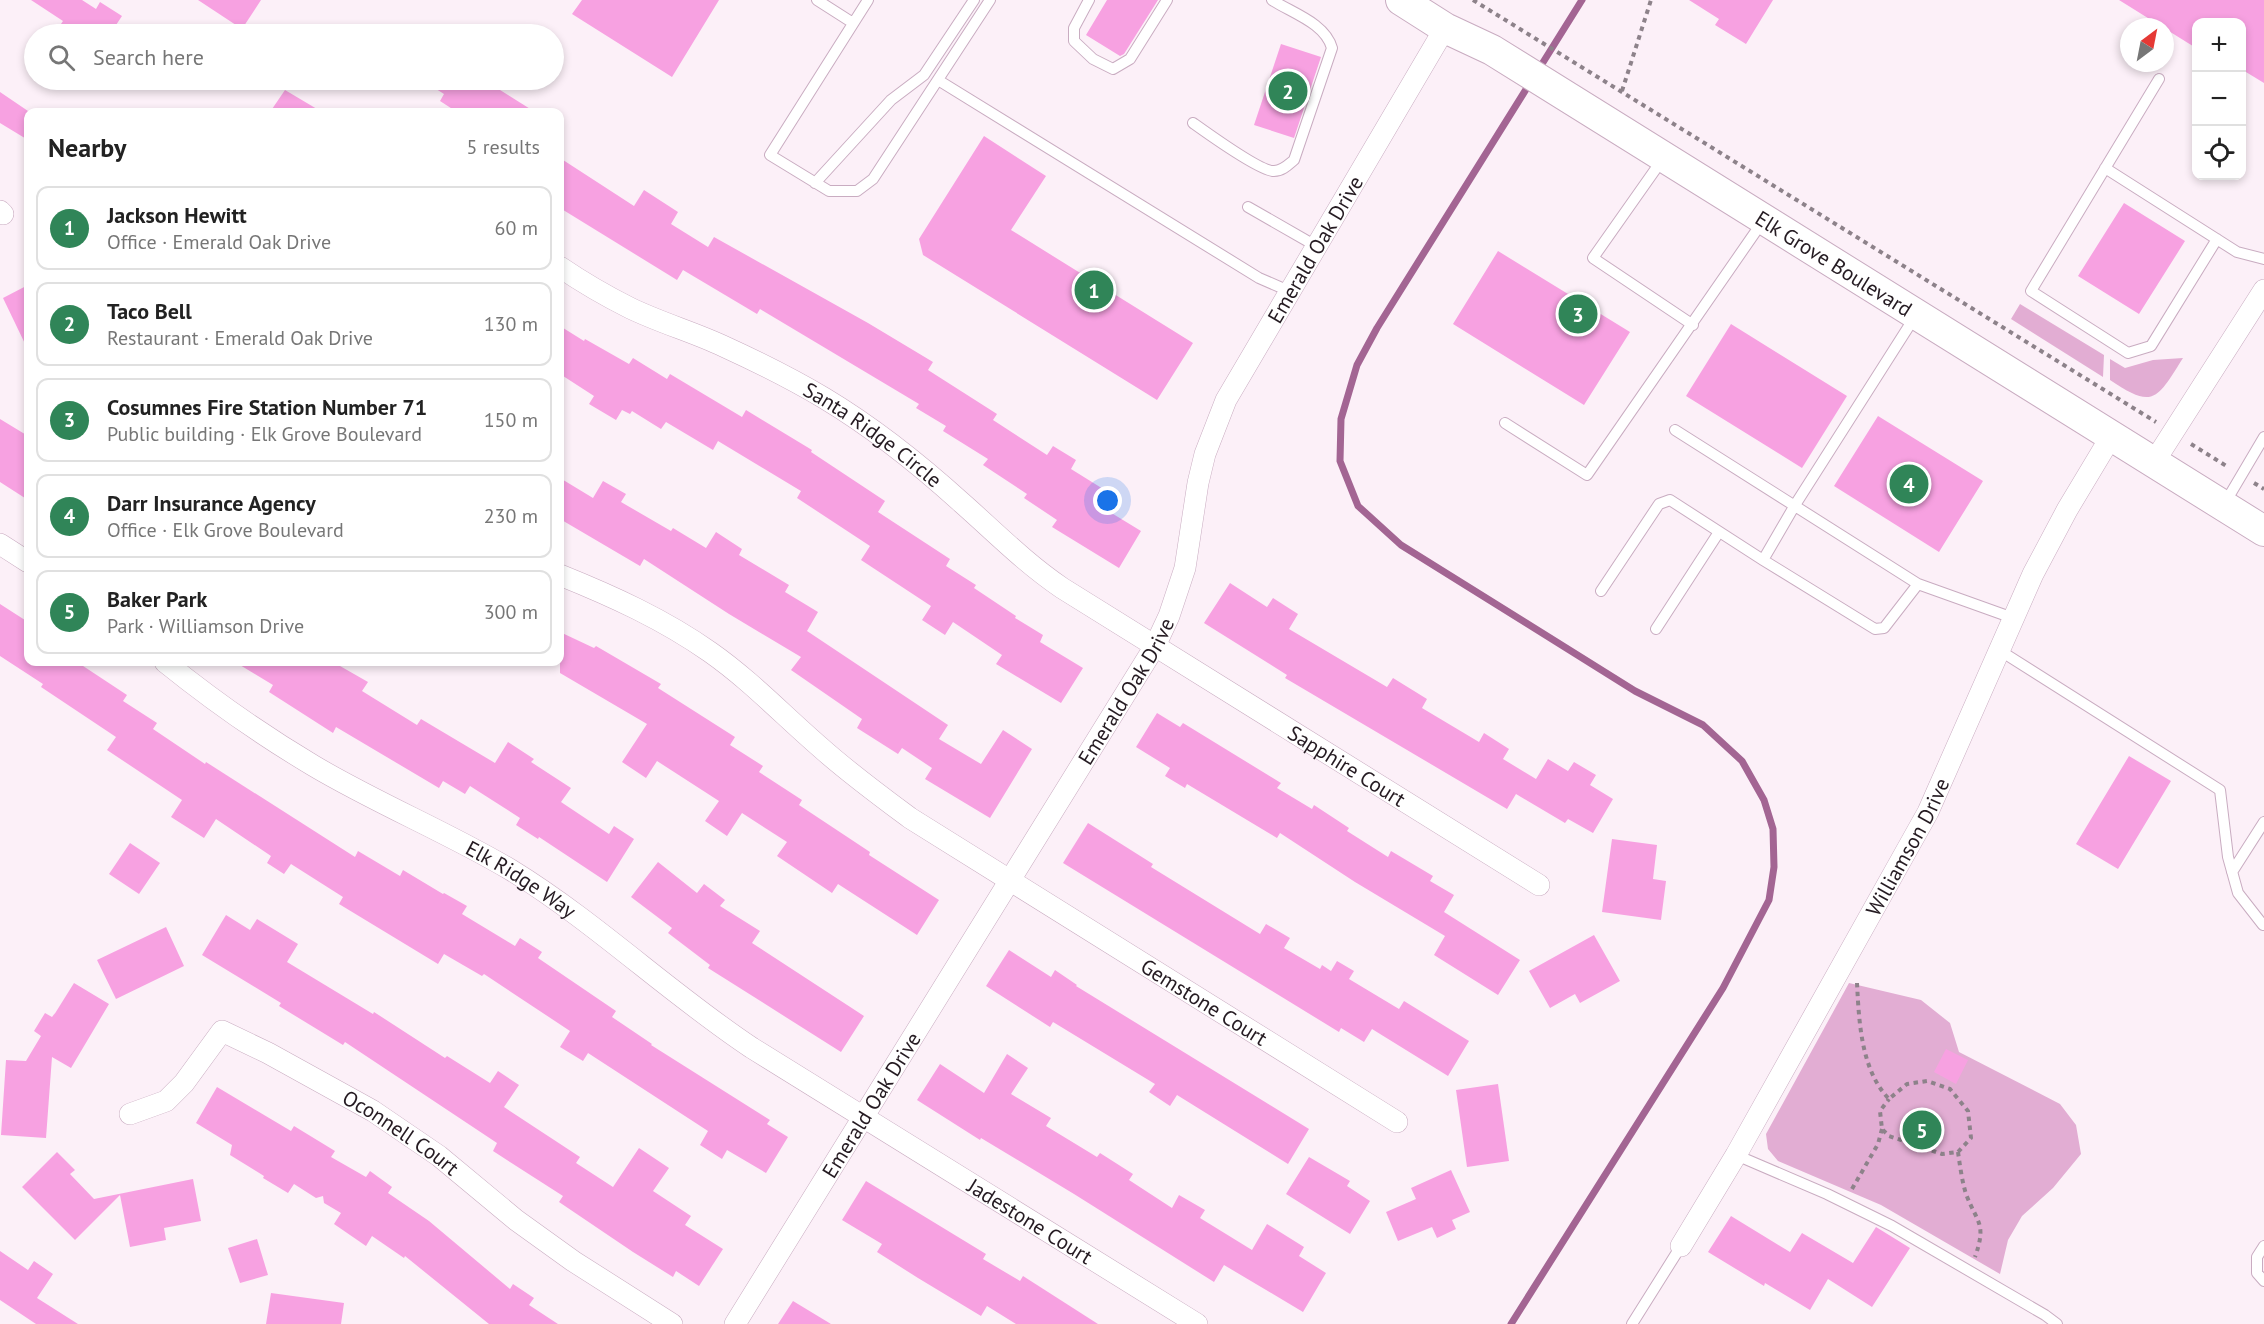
<!DOCTYPE html>
<html lang="en">
<head>
<meta charset="utf-8">
<style>
  :root { --surface:#fff; --page:#f6f6f6; --text:#222; --muted:#767676; --line:#e0e0e0; --accent:#308558 }
  body { margin:0; font-family:"PT Sans",sans-serif; background:var(--page); color:var(--text) }
  .controls { position:absolute; right:18px; top:18px; display:grid; overflow:hidden; border-radius:12px; box-shadow:0 3px 9px #0003 }
  .controls button { width:54px; height:54px; display:grid; place-items:center; padding:0; border:0; border-bottom:2px solid var(--line); background:var(--surface); color:var(--text); font:30px sans-serif }
  .compass { position:absolute; left:2120px; top:18px; width:54px; height:54px; border-radius:50%; background:var(--surface); box-shadow:0 3px 9px #0003; rotate:32deg }
  .you { position:absolute; left:1108px; top:501px; width:21px; height:21px; margin:-15px; border:4px solid #fff; border-radius:50%; background:#1a73e8; box-shadow:0 0 0 9px #1a73e833 }
  .badge { display:grid; place-items:center; width:39px; height:39px; border-radius:50%; background:var(--accent); color:#fff; font-size:20px; font-weight:700 }
  .pin { position:absolute; translate:-50% -50%; border:3px solid #fff; box-shadow:0 2px 6px #0006 }
  .list { margin:0; padding:0; list-style:none }
  h2 { display:flex; justify-content:space-between; align-items:center; height:78px; margin:0; padding:0 24px; font-size:26px }
  h2 small { font-size:20px; font-weight:400; color:var(--muted) }
  .list li { display:grid; grid-template-columns:39px 1fr auto; gap:18px; align-items:center; box-sizing:border-box; height:84px; margin:0 12px 12px; padding:0 12px; border:2px solid var(--line); border-radius:12px }
  .list b { display:block; font-size:22px; white-space:nowrap }
  .list p { margin:0; font-size:20px; white-space:nowrap; color:var(--muted) }
  .list em { font-size:20px; font-style:normal; color:var(--muted) }
  .icon { flex:none; width:33px; height:33px; fill:none; stroke:currentColor; stroke-width:2; stroke-linecap:round; stroke-linejoin:round }
  .map { position:relative; flex:none; width:2264px; height:1324px; overflow:hidden }
  .search { position:absolute; background:var(--surface); box-shadow:0 3px 9px #0003; left:24px; top:24px; width:540px; height:66px; display:flex; align-items:center; gap:15px; box-sizing:border-box; padding:0 21px; border-radius:33px; color:var(--muted); font-size:22px }
  .panel { position:absolute; background:var(--surface); box-shadow:0 3px 9px #0003; left:24px; top:108px; width:540px; height:558px; border-radius:12px }
  .map>svg:first-child { display:block }
  .green { fill:#e2add3 }
  .lines { fill:none; stroke-linecap:round; stroke-linejoin:round }
  .stream { stroke:#a36593; stroke-width:7 }
  .building { fill:#f7a1e1 }
  .service-casing { stroke:#c9acc1; stroke-width:12 }
  .minor-casing { stroke:#c9acc1; stroke-width:22 }
  .secondary-casing { stroke:#c9acc1; stroke-width:32 }
  .path { stroke:#8d828a; stroke-width:4; stroke-dasharray:4.5 4.5; stroke-linecap:butt }
  .service { stroke:#fff; stroke-width:10 }
  .minor { stroke:#fff; stroke-width:21 }
  .secondary { stroke:#fff; stroke-width:30 }
  .labels { text-anchor:middle; dominant-baseline:central; stroke-width:4.5; stroke-linejoin:round; paint-order:stroke }
  .street-label { font-size:21px; fill:#251b22; stroke:#fcf0f8 }
</style>
</head>
<body>
<div class="map">
<svg width="2264" height="1324" viewBox="0 0 2264 1324">
  <rect width="100%" height="100%" fill="#fcf0f8"/>
  <path class="green" d="M 2020,304 L 2104,355 L 2103,377 L 2011,319 Z
    M 2183,358 C 2157,399 2154,410 2110,380 L 2110,359 L 2125,368 L 2153,360 Z
    M 1849,983 L 1921,1000 L 1950,1023 L 1959,1052 L 2060,1104 L 2076,1125 L 2081,1154 L 2053,1188 L 2022,1216 L 2008,1240 L 2000,1274 L 1881,1205 L 1778,1161 L 1768,1149 L 1766,1134 Z"/>
  <g class="lines">
    <path class="stream" d="M 1537,72 L 1582,0
      M 1511,1324 L 1723,988 L 1769,900 L 1774,867 L 1773,829 L 1764,800 L 1742,761 L 1703,725 L 1635,691 L 1401,545 L 1358,506 L 1340,461 L 1341,419 L 1357,365 L 1377,328 L 1530,83"/>
  </g>
  <path class="building" d="M 31,0 L 82,0 L 96,9 L 100,2 L 122,16 L 110,34 L 70,34 L 59,27 L 63,21 Z
    M 198,0 L 261,0 L 242,29 Z
    M 582,0 L 719,0 L 672,77 L 572,14 Z
    M 1107,0 L 1158,0 L 1124,54 L 1120,56 L 1086,35 Z
    M 1689,0 L 1773,0 L 1746,44 L 1715,25 L 1719,19 Z
    M 2119,0 L 2264,0 L 2264,83 L 2241,69 L 2241,22 L 2196,22 L 2196,48 Z
    M 1281,44 L 1321,57 L 1294,138 L 1254,125 Z
    M 422,80 L 484,80 L 535,112 L 457,112 L 440,101 L 444,94 Z
    M 285,90 L 322,112 L 270,112 Z
    M 0,92 L 28,111 L 28,140 L 0,123 Z
    M 984,136 L 1046,176 L 1011,230 L 1193,343 L 1157,400 L 923,255 L 919,239 Z
    M 560,158 L 634,206 L 644,190 L 678,212 L 671,224 L 708,247 L 714,237 L 868,323 L 933,362 L 928,370 L 997,414 L 993,420 L 1047,455 L 1053,446 L 1076,460 L 1071,469 L 1108,492 L 1100,506 L 1141,531 L 1119,568 L 1052,527 L 1057,520 L 1024,498 L 1027,494 L 983,465 L 988,459 L 943,431 L 946,426 L 916,408 L 919,404 L 760,309 L 757,314 L 683,270 L 677,280 L 560,208 Z
    M 2124,203 L 2185,241 L 2139,314 L 2078,276 Z
    M 1498,251 L 1630,332 L 1584,405 L 1453,324 Z
    M 28,285 L 28,350 L 3,298 Z
    M 1731,324 L 1847,396 L 1802,468 L 1686,396 Z
    M 560,326 L 584,341 L 585,339 L 629,364 L 633,358 L 667,379 L 670,374 L 742,417 L 746,410 L 812,450 L 811,452 L 885,501 L 878,512 L 950,559 L 946,566 L 976,585 L 974,588 L 1016,616 L 1015,618 L 1043,635 L 1040,642 L 1083,668 L 1061,703 L 996,664 L 1002,655 L 953,622 L 945,635 L 922,620 L 931,606 L 861,560 L 870,546 L 797,498 L 801,491 L 718,441 L 713,450 L 666,422 L 661,429 L 632,411 L 630,414 L 622,410 L 616,420 L 589,404 L 594,396 L 560,374 Z
    M 1878,416 L 1983,481 L 1939,552 L 1834,486 Z
    M 0,419 L 28,436 L 28,500 L 0,482 Z
    M 560,478 L 593,498 L 603,481 L 626,494 L 621,502 L 671,531 L 673,528 L 706,548 L 716,532 L 742,549 L 739,555 L 789,585 L 785,592 L 818,612 L 807,631 L 948,725 L 939,739 L 981,764 L 1003,730 L 1032,749 L 990,818 L 925,779 L 932,768 L 902,748 L 898,754 L 857,728 L 862,719 L 791,670 L 801,657 L 729,614 L 644,559 L 640,566 L 560,519 Z
    M 1230,583 L 1267,607 L 1273,598 L 1298,614 L 1289,629 L 1387,687 L 1393,678 L 1427,699 L 1422,708 L 1479,742 L 1484,733 L 1509,749 L 1503,759 L 1536,779 L 1548,759 L 1568,771 L 1574,762 L 1596,775 L 1590,785 L 1613,799 L 1593,833 L 1568,819 L 1565,823 L 1516,794 L 1507,809 L 1285,678 L 1287,675 L 1204,623 Z
    M 0,604 L 28,622 L 28,662 L 77,662 L 127,695 L 123,701 L 157,723 L 153,729 L 205,764 L 206,762 L 355,857 L 358,851 L 400,876 L 403,870 L 443,894 L 444,893 L 467,906 L 462,914 L 515,946 L 520,938 L 542,952 L 538,958 L 616,1011 L 612,1017 L 652,1044 L 651,1045 L 770,1120 L 767,1124 L 788,1137 L 766,1173 L 727,1150 L 722,1159 L 700,1145 L 708,1131 L 588,1053 L 583,1061 L 560,1047 L 570,1031 L 484,974 L 482,976 L 444,954 L 438,964 L 339,904 L 343,897 L 291,864 L 284,874 L 267,863 L 271,856 L 216,819 L 204,838 L 171,817 L 182,800 L 107,750 L 116,737 L 41,687 L 43,684 L 0,656 Z
    M 560,632 L 594,648 L 596,646 L 661,684 L 658,688 L 735,737 L 730,745 L 763,766 L 759,772 L 802,800 L 799,805 L 870,852 L 869,855 L 939,900 L 917,935 L 838,884 L 832,893 L 777,856 L 787,842 L 742,813 L 727,836 L 705,821 L 719,801 L 657,761 L 646,778 L 622,762 L 647,724 L 560,673 Z
    M 235,662 L 333,662 L 368,682 L 362,691 L 417,725 L 421,719 L 495,763 L 508,742 L 534,759 L 531,762 L 571,788 L 561,802 L 609,834 L 614,826 L 634,839 L 607,882 L 539,837 L 538,839 L 516,825 L 520,818 L 470,786 L 465,794 L 443,781 L 439,788 L 336,727 L 333,733 L 269,692 L 273,685 Z
    M 1157,713 L 1180,727 L 1183,723 L 1281,783 L 1277,788 L 1312,809 L 1314,805 L 1349,828 L 1347,831 L 1388,857 L 1391,851 L 1433,876 L 1430,881 L 1454,895 L 1444,912 L 1520,960 L 1498,995 L 1434,955 L 1445,936 L 1355,882 L 1280,833 L 1277,838 L 1187,784 L 1185,788 L 1165,776 L 1170,768 L 1136,747 Z
    M 2129,756 L 2171,781 L 2118,869 L 2076,844 Z
    M 1088,823 L 1153,864 L 1151,867 L 1260,934 L 1266,924 L 1290,938 L 1284,948 L 1320,969 L 1322,965 L 1331,971 L 1337,961 L 1354,971 L 1349,979 L 1399,1009 L 1404,1001 L 1469,1041 L 1448,1076 L 1372,1029 L 1364,1042 L 1341,1028 L 1339,1032 L 1063,863 Z
    M 1612,839 L 1657,845 L 1653,879 L 1666,881 L 1661,920 L 1602,912 Z
    M 130,843 L 160,863 L 139,894 L 109,874 Z
    M 658,862 L 697,893 L 704,884 L 725,900 L 720,906 L 760,931 L 752,943 L 864,1016 L 841,1052 L 708,968 L 710,965 L 668,933 L 672,928 L 631,897 Z
    M 226,915 L 250,930 L 257,919 L 298,944 L 287,962 L 373,1014 L 374,1012 L 445,1058 L 447,1056 L 490,1083 L 498,1071 L 519,1085 L 504,1107 L 580,1157 L 576,1163 L 613,1187 L 639,1148 L 669,1168 L 653,1191 L 691,1216 L 685,1225 L 723,1249 L 699,1286 L 676,1271 L 673,1277 L 633,1252 L 559,1202 L 563,1196 L 493,1151 L 497,1143 L 345,1042 L 343,1045 L 279,1006 L 281,1003 L 202,955 Z
    M 166,927 L 184,966 L 116,999 L 97,960 Z
    M 1594,935 L 1620,981 L 1580,1003 L 1575,994 L 1550,1008 L 1529,971 Z
    M 1009,950 L 1051,977 L 1055,970 L 1077,985 L 1076,986 L 1309,1129 L 1288,1164 L 1177,1095 L 1170,1106 L 1149,1092 L 1155,1084 L 1053,1022 L 1050,1027 L 986,986 Z
    M 74,983 L 109,1004 L 71,1068 L 52,1057 L 46,1138 L 1,1135 L 6,1060 L 26,1061 L 41,1036 L 34,1031 L 45,1013 L 52,1017 L 55,1013 L 54,1015 Z
    M 1946,1049 L 1968,1060 L 1956,1084 L 1934,1072 Z
    M 1007,1054 L 1028,1068 L 1011,1094 L 1051,1118 L 1046,1126 L 1097,1157 L 1100,1153 L 1133,1174 L 1129,1180 L 1172,1208 L 1179,1195 L 1205,1210 L 1200,1218 L 1252,1250 L 1267,1224 L 1304,1247 L 1299,1256 L 1326,1273 L 1303,1312 L 1224,1265 L 1214,1282 L 1074,1194 L 981,1138 L 980,1140 L 917,1100 L 940,1064 L 984,1093 Z
    M 1498,1084 L 1509,1161 L 1467,1167 L 1456,1090 Z
    M 217,1087 L 291,1131 L 294,1126 L 335,1151 L 331,1157 L 366,1177 L 370,1171 L 392,1187 L 388,1193 L 429,1221 L 510,1289 L 513,1284 L 534,1298 L 529,1305 L 558,1324 L 489,1324 L 405,1256 L 404,1258 L 372,1236 L 366,1246 L 334,1224 L 341,1213 L 324,1203 L 323,1196 L 316,1198 L 294,1184 L 288,1193 L 263,1178 L 264,1176 L 230,1155 L 232,1145 L 196,1123 Z
    M 57,1152 L 75,1170 L 70,1174 L 94,1199 L 193,1179 L 201,1221 L 164,1228 L 166,1240 L 130,1247 L 120,1195 L 75,1240 L 22,1187 Z
    M 1309,1157 L 1350,1181 L 1347,1186 L 1370,1201 L 1350,1234 L 1286,1194 Z
    M 1451,1170 L 1470,1212 L 1452,1220 L 1456,1229 L 1437,1238 L 1432,1227 L 1398,1241 L 1386,1212 L 1416,1199 L 1411,1188 Z
    M 866,1181 L 986,1254 L 983,1259 L 1020,1281 L 1023,1276 L 1098,1324 L 1016,1324 L 987,1306 L 981,1316 L 918,1278 L 877,1252 L 882,1244 L 842,1220 Z
    M 1731,1216 L 1790,1252 L 1802,1233 L 1853,1263 L 1876,1227 L 1910,1248 L 1872,1307 L 1828,1279 L 1810,1310 L 1765,1283 L 1764,1286 L 1708,1252 Z
    M 257,1239 L 268,1275 L 240,1283 L 228,1248 Z
    M 0,1251 L 28,1270 L 34,1261 L 53,1274 L 37,1298 L 78,1324 L 36,1324 L 0,1300 Z
    M 271,1293 L 344,1303 L 341,1324 L 266,1324 Z
    M 793,1301 L 831,1324 L 778,1324 Z"/>
  <g class="lines">
    <defs>
      <path id="service" d="M 817,0 L 853,23
        M 868,0 L 770,155 L 829,191 L 857,191 L 873,179 L 990,0
        M 1089,0 L 1074,28 L 1074,41 L 1093,59 L 1113,69 L 1130,59 L 1167,0
        M 2159,79 L 2031,291 L 2128,353 L 2151,346 L 2217,239
        M 938,80 L 1259,278 L 1289,291
        M 1193,123 C 1207,133 1261,172 1274,171 C 1282,171 1288,165 1294,160 L 1332,48 C 1325,23 1292,13 1272,0
        M 1662,160 L 1593,258 L 1693,325
        M 2105,168 L 2237,252 L 2264,259
        M 815,183 L 891,100 L 924,75 L 974,0
        M 1248,207 L 1316,246
        M 1505,423 L 1587,475 L 1763,221
        M 1675,430 L 1918,584 L 2013,618
        M 2225,503 L 2264,437
        M 1763,560 L 1795,505 L 1916,315
        M 1601,591 L 1659,504 L 1670,500 L 1763,560 L 1875,629 L 1884,628 L 1918,584
        M 1656,629 L 1719,532
        M 1999,650 L 2220,790 L 2228,857 L 2238,893 L 2263,925
        M 2232,872 L 2264,822
        M 1736,1155 L 1827,1194 L 1892,1226 L 2045,1315 L 2057,1324
        M 2264,1246 L 2257,1257 L 2257,1273 L 2264,1281
        M 1632,1324 L 1681,1246"/>
      <g id="minor">
        <path d="M 0,211 L 3,214"/>
        <path id="s1" d="M 560,267 C 582,282 606,296 630,308 C 661,323 693,332 723,346 C 758,362 792,379 824,398 C 874,428 919,464 962,503 C 996,533 1024,562 1062,588 L 1539,885"/>
        <path d="M 2154,462 L 2264,290"/>
        <path d="M 0,544 L 28,562"/>
        <path id="s2" d="M 560,575 C 612,596 663,619 710,652 C 750,680 783,715 820,747 C 849,773 879,795 910,818 L 1397,1122"/>
        <path id="s3" d="M 165,662 C 212,700 262,735 314,766 C 378,804 447,832 511,870 C 597,923 669,993 752,1048 L 1197,1324"/>
        <path id="s4" d="M 130,1114 L 166,1101 L 184,1083 L 222,1031 L 268,1053 L 373,1111 L 439,1156 L 516,1220 L 573,1261 L 672,1324"/>
        <path id="s5" d="M 1681,1246 L 1736,1155 L 1928,812 L 2033,574 L 2067,510 L 2112,435"/>
        <path id="s6" d="M 735,1324 L 1155,646 L 1169,616 L 1185,568 L 1198,483 L 1205,454 L 1226,400 L 1445,28"/>
      </g>
      <g id="secondary">
        <path id="s7" d="M 1401,0 L 1445,28 L 1492,50 L 2264,531"/>
      </g>
    </defs>
    <use href="#service" class="service-casing"/>
    <use href="#minor" class="minor-casing"/>
    <use href="#secondary" class="secondary-casing"/>
    <path class="path" d="M 1473,0 L 2156,422
      M 1622,91 L 1651,0
      M 2191,444 L 2228,467
      M 2254,483 L 2264,489
      M 1857,983 C 1859,1022 1861,1070 1889,1099 L 1907,1084 L 1927,1081 L 1950,1089 L 1968,1111 L 1971,1138 L 1958,1152 L 1942,1154 L 1889,1136 L 1882,1129 L 1880,1111 L 1889,1099
      M 1958,1152 C 1960,1166 1962,1181 1966,1194 C 1977,1223 1987,1223 1975,1257
      M 1852,1189 L 1878,1144 L 1882,1129"/>
    <use href="#service" class="service"/>
    <use href="#minor" class="minor"/>
    <use href="#secondary" class="secondary"/>
  </g>
  <g class="labels">
    <g class="street-label">
      <text stroke="none"><textPath href="#s6" startOffset="1230">Emerald Oak Drive</textPath></text>
      <text stroke="none"><textPath href="#s7" startOffset="507">Elk Grove Boulevard</textPath></text>
      <text stroke="none"><textPath href="#s1" startOffset="356">Santa Ridge Circle</textPath></text>
      <text stroke="none"><textPath href="#s6" startOffset="744">Emerald Oak Drive</textPath></text>
      <text stroke="none"><textPath href="#s1" startOffset="936">Sapphire Court</textPath></text>
      <text stroke="none"><textPath href="#s5" startOffset="459">Williamson Drive</textPath></text>
      <text stroke="none"><textPath href="#s3" startOffset="418">Elk Ridge Way</textPath></text>
      <text stroke="none"><textPath href="#s2" startOffset="776">Gemstone Court</textPath></text>
      <text stroke="none"><textPath href="#s6" startOffset="258">Emerald Oak Drive</textPath></text>
      <text stroke="none"><textPath href="#s4" startOffset="334">Oconnell Court</textPath></text>
      <text stroke="none"><textPath href="#s3" startOffset="1032">Jadestone Court</textPath></text>
    </g>
  </g>
</svg>
<div class="controls">
<button>+</button>
<button>−</button>
<button><svg class="icon" aria-label="locate" viewBox="0 0 24 24"><circle cx="12" cy="12" r="6"/><path d="M12 2v4M12 18v4M2 12h4M18 12h4"/></svg></button>
</div>
<svg class="compass" viewBox="-18 -18 36 36"><path d="M0-13l5 13h-10z" fill="#e53935"/><path d="M0 13l5-13h-10z" fill="#767676"/></svg>
<div class="you"></div>
<div class="pin badge" style="left:1094px;top:290px">1</div>
<div class="pin badge" style="left:1288px;top:91px">2</div>
<div class="pin badge" style="left:1578px;top:314px">3</div>
<div class="pin badge" style="left:1909px;top:484px">4</div>
<div class="pin badge" style="left:1922px;top:1130px">5</div>
<div class="search"><svg class="icon" aria-label="search" viewBox="0 0 24 24"><circle cx="10" cy="10" r="6"/><path d="M15 15l6 6"/></svg>Search here</div>
<section class="panel">
<h2>Nearby<small>5 results</small></h2>
<ul class="list">
<li><span class="badge">1</span><div><b>Jackson Hewitt</b><p>Office · Emerald Oak Drive</p></div><em>60 m</em></li>
<li><span class="badge">2</span><div><b>Taco Bell</b><p>Restaurant · Emerald Oak Drive</p></div><em>130 m</em></li>
<li><span class="badge">3</span><div><b>Cosumnes Fire Station Number 71</b><p>Public building · Elk Grove Boulevard</p></div><em>150 m</em></li>
<li><span class="badge">4</span><div><b>Darr Insurance Agency</b><p>Office · Elk Grove Boulevard</p></div><em>230 m</em></li>
<li><span class="badge">5</span><div><b>Baker Park</b><p>Park · Williamson Drive</p></div><em>300 m</em></li>
</ul>
</section>
</div>
</body>
</html>
